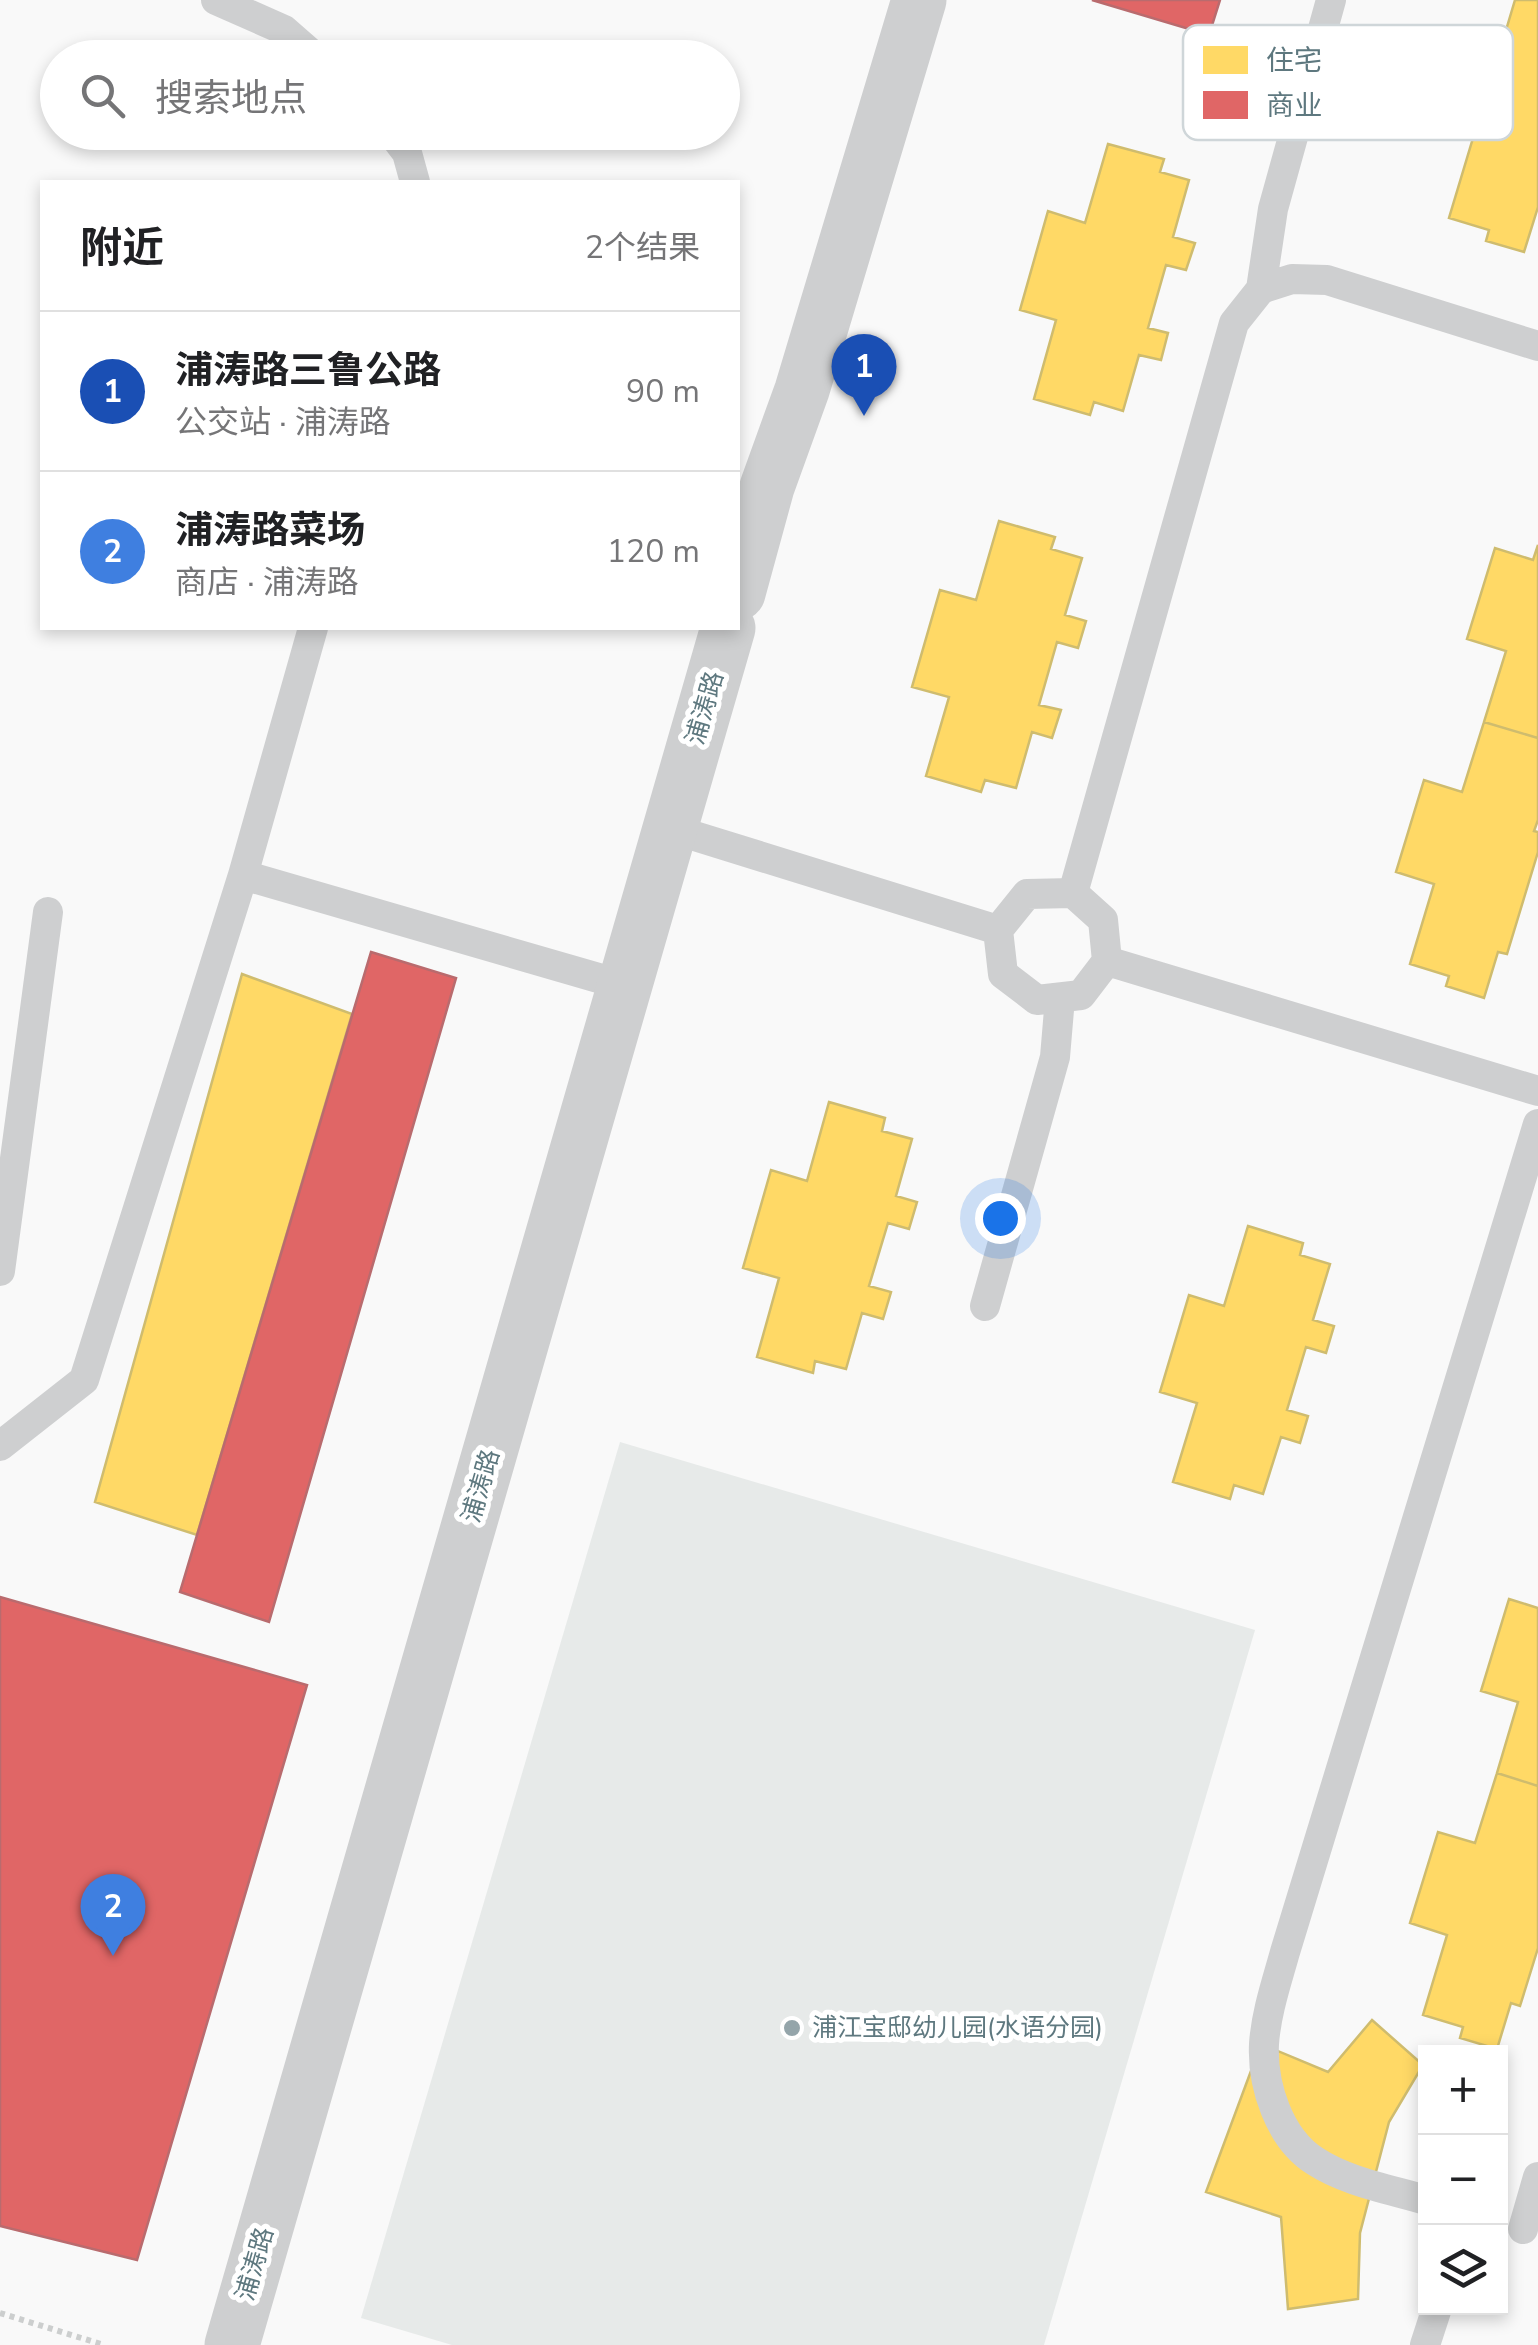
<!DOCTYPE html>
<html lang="zh">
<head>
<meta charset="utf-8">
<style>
  :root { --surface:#fff; --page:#f6f6f6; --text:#202124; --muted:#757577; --line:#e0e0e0; --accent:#545c60 }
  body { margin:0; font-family:"Nunito Sans","Noto Sans SC",sans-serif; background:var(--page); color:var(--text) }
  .controls { position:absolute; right:30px; bottom:30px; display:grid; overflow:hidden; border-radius:0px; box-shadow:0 5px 15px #0003 }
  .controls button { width:90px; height:90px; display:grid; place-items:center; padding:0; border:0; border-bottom:2px solid var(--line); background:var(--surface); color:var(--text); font:50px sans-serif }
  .you { position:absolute; left:1000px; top:1218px; width:35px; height:35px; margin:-25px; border:8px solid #fff; border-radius:50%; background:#1a73e8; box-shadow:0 0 0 15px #1a73e833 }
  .badge { display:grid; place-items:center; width:65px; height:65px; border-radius:50%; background:var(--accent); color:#fff; font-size:32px; font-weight:700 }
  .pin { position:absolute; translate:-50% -82px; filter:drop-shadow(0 2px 5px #0008) }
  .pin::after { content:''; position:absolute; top:52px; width:35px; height:30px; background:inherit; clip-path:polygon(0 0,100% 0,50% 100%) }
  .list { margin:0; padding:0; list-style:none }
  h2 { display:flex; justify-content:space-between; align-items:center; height:130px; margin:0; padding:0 40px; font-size:42px }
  h2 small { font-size:32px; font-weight:400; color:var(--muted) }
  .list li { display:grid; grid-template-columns:65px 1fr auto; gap:30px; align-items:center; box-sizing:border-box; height:160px; padding:0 40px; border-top:2px solid var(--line) }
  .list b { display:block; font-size:38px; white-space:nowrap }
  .list p { margin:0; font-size:32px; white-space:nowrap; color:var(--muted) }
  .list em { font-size:32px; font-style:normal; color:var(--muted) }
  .icon { flex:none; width:55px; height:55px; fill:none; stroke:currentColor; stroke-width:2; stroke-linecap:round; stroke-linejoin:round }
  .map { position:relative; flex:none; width:1538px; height:2345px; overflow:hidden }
  .search { position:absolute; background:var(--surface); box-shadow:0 5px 15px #0003; left:40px; top:40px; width:700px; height:110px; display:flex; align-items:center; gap:25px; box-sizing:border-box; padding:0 35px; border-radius:55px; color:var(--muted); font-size:38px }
  .panel { position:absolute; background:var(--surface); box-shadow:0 5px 15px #0003; left:40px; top:180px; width:700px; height:450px; border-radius:0px }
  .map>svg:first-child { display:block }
  .built { fill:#e7eae9 }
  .homes { fill:#ffd966; stroke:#cfbc6e; stroke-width:2.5 }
  .shops { fill:#e06666; stroke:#b96b6e; stroke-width:2.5 }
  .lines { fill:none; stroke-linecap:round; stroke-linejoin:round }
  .path { stroke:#cccece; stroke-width:6; stroke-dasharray:5 5; stroke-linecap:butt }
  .lane { stroke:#cecfd0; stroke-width:30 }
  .street { stroke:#cecfd0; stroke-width:55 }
  .poi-dot { fill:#94a5aa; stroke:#fff; stroke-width:4 }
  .labels { text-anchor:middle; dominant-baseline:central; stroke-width:10; stroke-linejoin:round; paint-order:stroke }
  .street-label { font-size:25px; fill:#5e787f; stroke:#fff }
  .poi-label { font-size:25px; fill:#5e787f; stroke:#fff; text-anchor:start }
  .key { fill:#fff; stroke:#cfd6d9; stroke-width:2.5 }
  .key-label { font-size:28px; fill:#5e787f }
</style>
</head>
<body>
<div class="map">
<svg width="1538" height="2345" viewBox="0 0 1538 2345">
  <rect width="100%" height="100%" fill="#f9f9f9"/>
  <path class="built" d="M 620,1442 L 1255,1630 L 1044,2345 L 452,2345 L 361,2318 Z"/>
  <path class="homes" d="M 1515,0 L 1538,0 L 1538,207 L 1524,252 L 1486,241 L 1489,230 L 1449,218 L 1473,138 L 1436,126 L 1464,36 L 1501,47 Z
    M 1108,144 L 1164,159 L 1160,172 L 1189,180 L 1173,237 L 1195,243 L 1186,270 L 1166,265 L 1148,328 L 1168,333 L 1161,360 L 1139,355 L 1123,411 L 1094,402 L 1090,415 L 1034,399 L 1056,320 L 1020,310 L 1048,211 L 1085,223 Z
    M 999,521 L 1055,537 L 1051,549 L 1082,558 L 1065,615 L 1086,621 L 1078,648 L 1057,642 L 1039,705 L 1061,710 L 1052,738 L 1032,732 L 1016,788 L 985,780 L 981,792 L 926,776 L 949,697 L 912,687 L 940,590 L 976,600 Z
    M 1538,545 L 1538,738 L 1484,722 L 1506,651 L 1467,639 L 1495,548 L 1533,560 Z
    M 1484,722 L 1538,738 L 1538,820 L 1534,831 L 1538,832 L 1538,852 L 1507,954 L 1498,952 L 1484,998 L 1446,986 L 1449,976 L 1410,964 L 1434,884 L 1396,872 L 1424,780 L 1462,792 Z
    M 242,974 L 352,1014 L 197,1535 L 95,1502 Z
    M 829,1102 L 885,1118 L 882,1131 L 912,1139 L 896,1196 L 917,1202 L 909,1229 L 888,1223 L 869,1286 L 891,1292 L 883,1319 L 862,1313 L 846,1369 L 815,1361 L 813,1373 L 757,1357 L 779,1278 L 743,1268 L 771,1170 L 807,1181 Z
    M 1248,1226 L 1303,1243 L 1300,1255 L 1330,1264 L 1313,1320 L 1334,1326 L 1326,1353 L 1306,1347 L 1287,1410 L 1308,1416 L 1300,1443 L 1281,1437 L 1263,1494 L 1234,1485 L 1230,1499 L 1173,1482 L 1197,1403 L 1160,1392 L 1189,1295 L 1224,1306 Z
    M 1509,1599 L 1538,1608 L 1538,1786 L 1497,1773 L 1518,1702 L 1481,1691 Z
    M 1497,1773 L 1538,1786 L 1538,1948 L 1520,2006 L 1511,2003 L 1497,2049 L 1460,2038 L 1463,2027 L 1423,2015 L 1447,1935 L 1410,1923 L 1438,1832 L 1475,1843 Z
    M 1372,2020 L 1423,2065 L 1389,2122 L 1360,2233 L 1358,2299 L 1288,2309 L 1281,2217 L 1206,2192 L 1261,2044 L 1328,2072 Z"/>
  <path class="shops" d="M 1092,0 L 1220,0 L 1209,35 Z
    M 371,952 L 456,978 L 269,1622 L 180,1592 Z
    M 0,1597 L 307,1685 L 137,2260 L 0,2226 Z"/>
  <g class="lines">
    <path class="path" d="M 0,2313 L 104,2345"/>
    <path class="lane" d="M 216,0 L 284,30 L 316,58
      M 391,132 L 407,153 L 415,182
      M 1261,289 L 1273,209 L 1331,0
      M 672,829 L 998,930
      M 243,875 L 626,986
      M 1073,893 L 1234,323 L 1261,289 L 1292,279 L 1327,280 L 1538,346
      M 1073,893 L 1103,920 L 1107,961 L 1081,995 L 1037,1000 L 1003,974 L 998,930 L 1027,894 Z
      M 1107,961 L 1538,1091
      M 0,1271 L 48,912
      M 985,1306 L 1055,1057 L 1060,998
      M 0,1446 L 84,1380 L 243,875 L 313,628
      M 1426,2200 C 1389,2189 1347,2182 1315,2161 C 1279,2138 1262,2085 1264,2044 C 1266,2013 1277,1981 1285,1952 L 1538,1124
      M 1523,2229 L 1538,2177
      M 1425,2345 L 1437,2308"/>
    <path class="street" d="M 738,593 L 767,487 L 802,390 L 919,0
      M 232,2345 L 728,628"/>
  </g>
  <circle class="poi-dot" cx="792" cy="2028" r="10"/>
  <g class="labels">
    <g class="street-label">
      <text transform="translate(705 708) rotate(-74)">浦涛路</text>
      <text transform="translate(481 1486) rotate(-74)">浦涛路</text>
      <text transform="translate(255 2264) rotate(-74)">浦涛路</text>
    </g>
    <g class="poi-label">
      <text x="812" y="2028">浦江宝邸幼儿园(水语分园)</text>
    </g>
  </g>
  <rect x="1183" y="25" width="330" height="115" rx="15" class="key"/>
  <rect x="1203" y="46" width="45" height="28" fill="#ffd966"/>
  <rect x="1203" y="91" width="45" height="28" fill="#e06666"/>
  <g class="key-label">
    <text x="1266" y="70">住宅</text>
    <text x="1266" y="115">商业</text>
  </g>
</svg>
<div class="controls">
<button>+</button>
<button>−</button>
<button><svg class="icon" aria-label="layers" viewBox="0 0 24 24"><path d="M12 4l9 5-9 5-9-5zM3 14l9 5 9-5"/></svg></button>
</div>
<div class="you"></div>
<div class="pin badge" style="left:864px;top:416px;background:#1a4fb4">1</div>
<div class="pin badge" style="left:113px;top:1956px;background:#3f7fe0">2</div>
<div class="search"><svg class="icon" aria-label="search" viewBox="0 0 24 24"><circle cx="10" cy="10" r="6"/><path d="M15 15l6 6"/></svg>搜索地点</div>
<section class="panel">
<h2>附近<small>2个结果</small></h2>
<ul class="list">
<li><span class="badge" style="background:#1a4fb4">1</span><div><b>浦涛路三鲁公路</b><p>公交站 · 浦涛路</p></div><em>90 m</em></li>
<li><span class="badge" style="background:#3f7fe0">2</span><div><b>浦涛路菜场</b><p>商店 · 浦涛路</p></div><em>120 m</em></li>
</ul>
</section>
</div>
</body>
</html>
